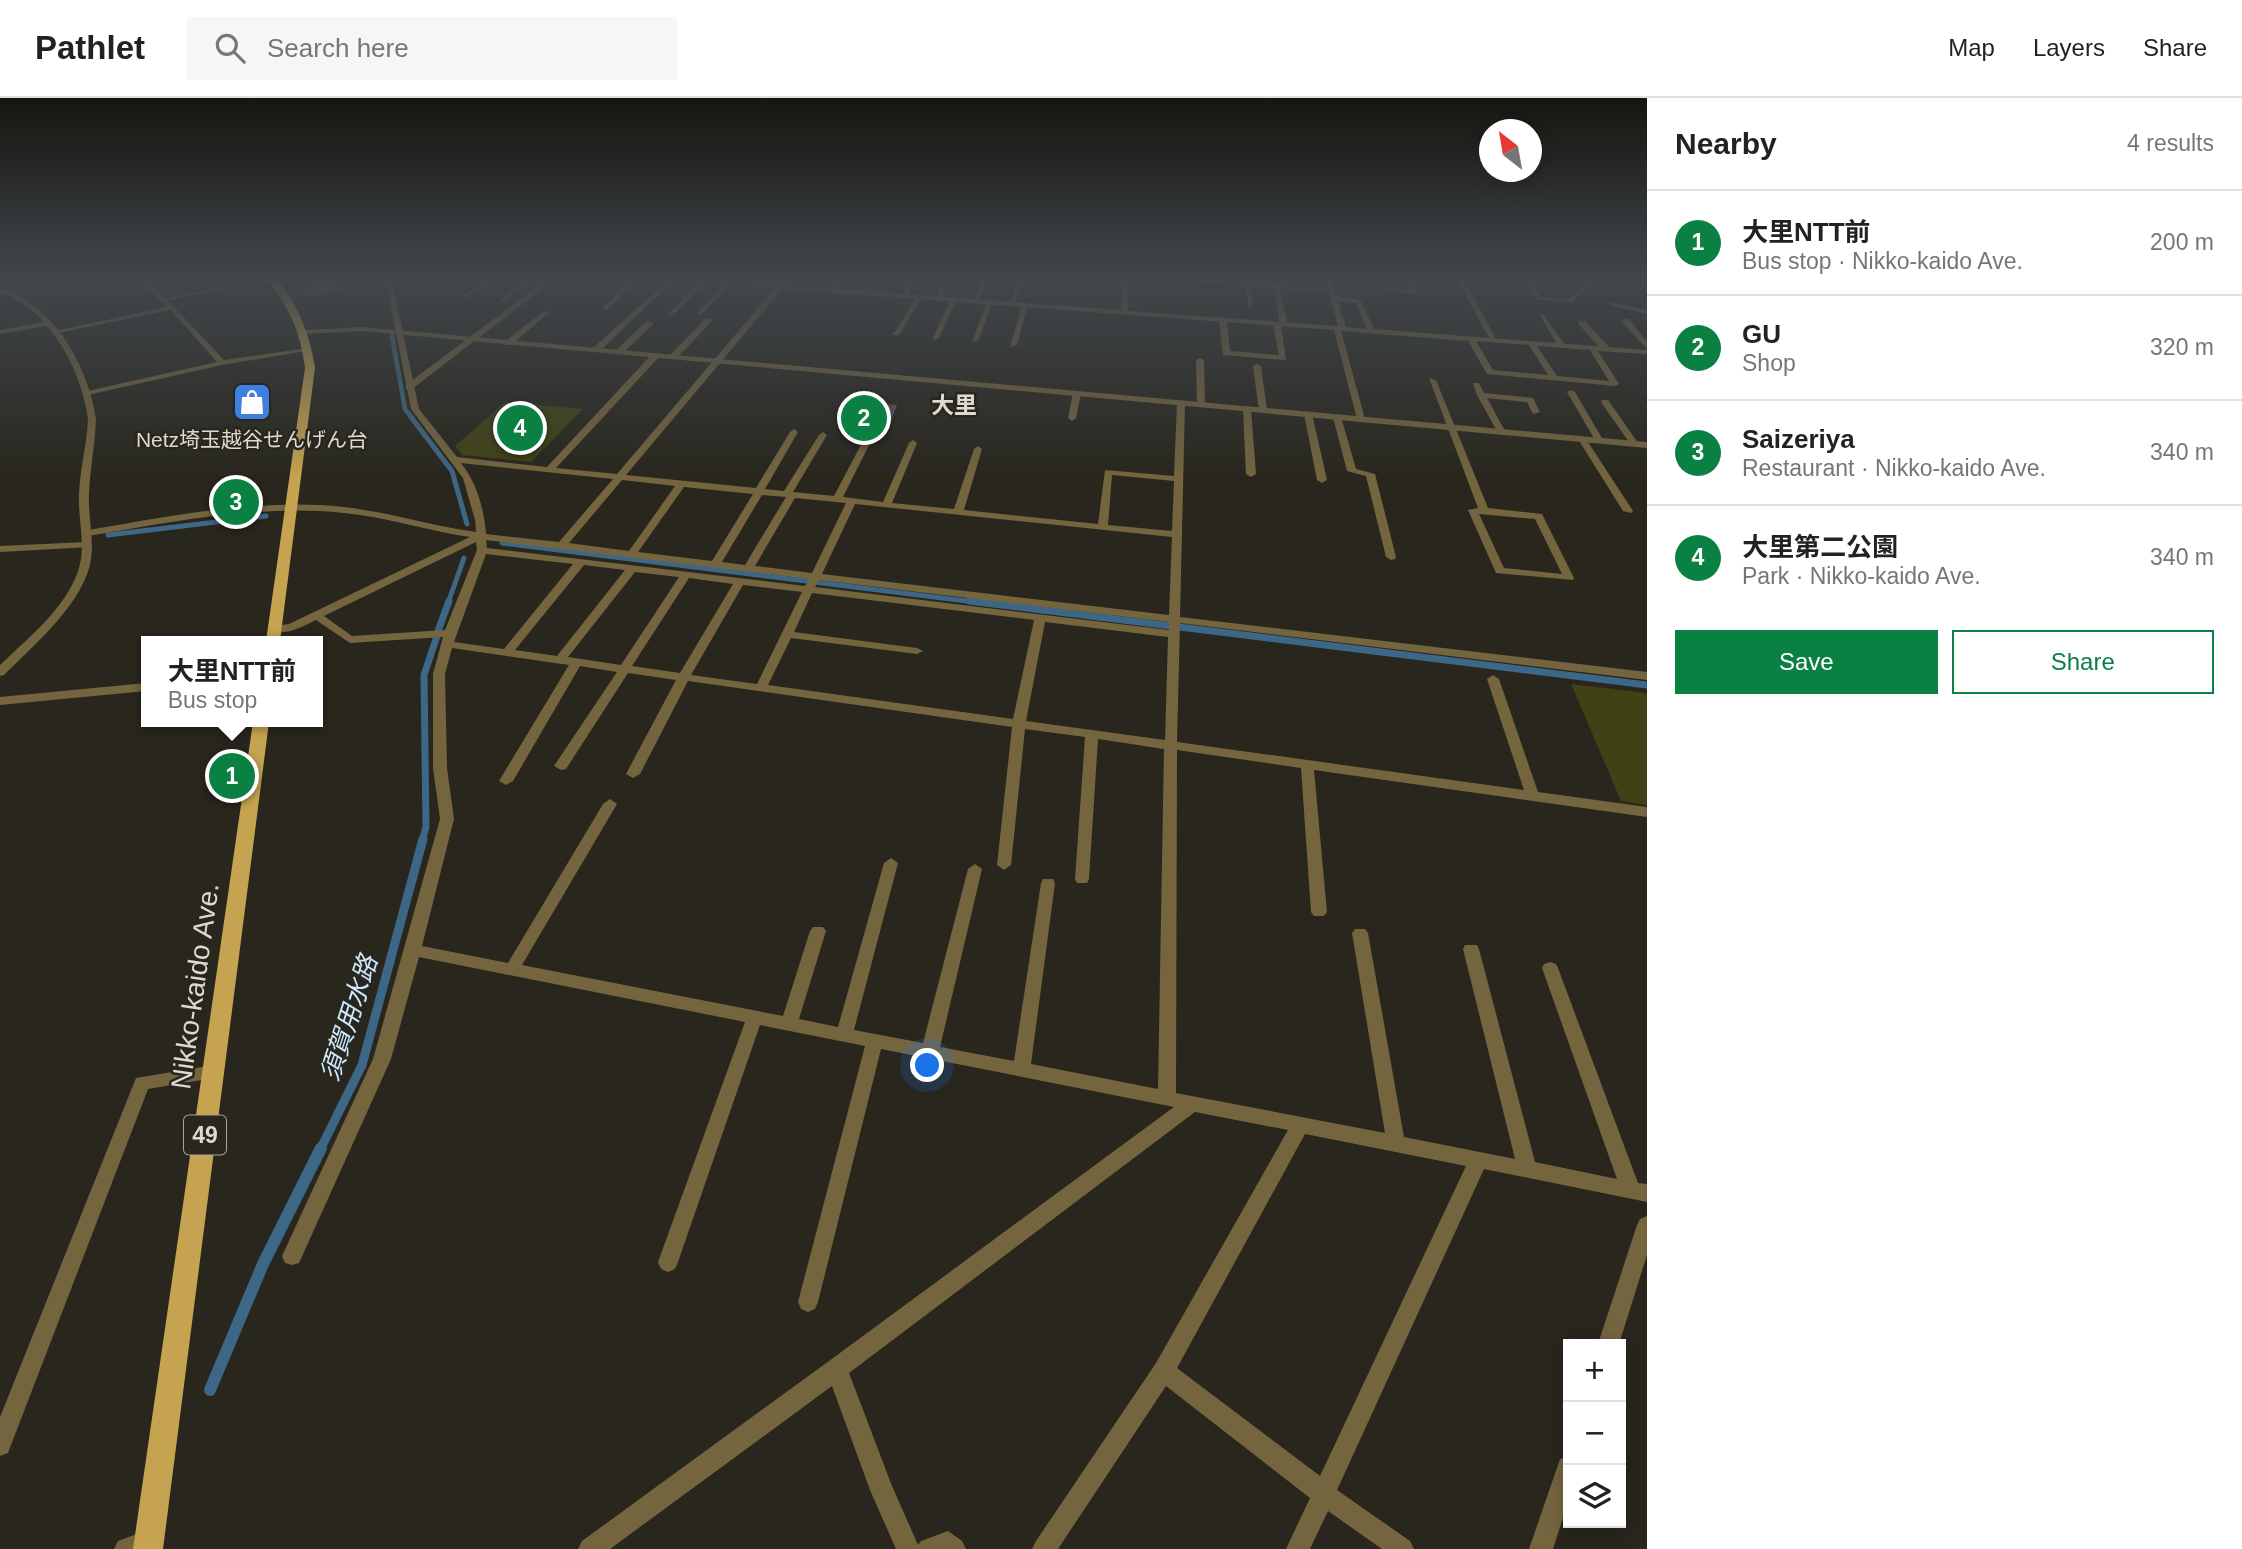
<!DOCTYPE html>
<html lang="en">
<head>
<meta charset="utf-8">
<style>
  :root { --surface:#fff; --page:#f6f6f6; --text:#222; --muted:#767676; --line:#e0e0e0; --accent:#0b8043 }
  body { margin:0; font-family:Helvetica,"Noto Sans JP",sans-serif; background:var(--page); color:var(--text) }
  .controls { position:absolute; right:21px; bottom:21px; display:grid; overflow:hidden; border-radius:0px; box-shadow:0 4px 18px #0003 }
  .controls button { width:63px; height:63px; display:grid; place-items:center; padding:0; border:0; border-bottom:2px solid var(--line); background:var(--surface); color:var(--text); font:35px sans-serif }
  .compass { position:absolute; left:1479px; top:21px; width:63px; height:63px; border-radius:50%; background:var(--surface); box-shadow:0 4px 18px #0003; rotate:329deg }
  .you { position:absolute; left:928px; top:968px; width:24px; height:24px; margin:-18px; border:5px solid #fff; border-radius:50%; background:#1a73e8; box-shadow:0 0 0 10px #1a73e833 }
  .badge { display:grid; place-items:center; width:46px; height:46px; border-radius:50%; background:var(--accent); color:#fff; font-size:23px; font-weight:700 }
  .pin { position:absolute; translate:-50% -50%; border:4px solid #fff; box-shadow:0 2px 7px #0006 }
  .popup { position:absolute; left:141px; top:538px; width:182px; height:91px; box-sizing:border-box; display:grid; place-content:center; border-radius:0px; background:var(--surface); filter:drop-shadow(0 2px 5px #0005); font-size:23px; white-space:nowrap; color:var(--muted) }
  .popup b { font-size:26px; color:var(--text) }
  .popup::after { content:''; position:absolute; left:50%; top:100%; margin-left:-14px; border:14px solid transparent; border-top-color:var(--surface) }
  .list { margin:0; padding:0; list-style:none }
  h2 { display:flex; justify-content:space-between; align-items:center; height:91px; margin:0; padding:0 28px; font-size:30px }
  h2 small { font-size:23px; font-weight:400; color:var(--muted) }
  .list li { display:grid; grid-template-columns:46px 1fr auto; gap:21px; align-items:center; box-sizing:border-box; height:105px; padding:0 28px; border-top:2px solid var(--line) }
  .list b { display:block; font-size:26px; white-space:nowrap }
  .list p { margin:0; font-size:23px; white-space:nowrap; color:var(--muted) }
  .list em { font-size:23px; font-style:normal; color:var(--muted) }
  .actions { display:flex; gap:14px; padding:21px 28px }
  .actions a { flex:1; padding:16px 0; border:2px solid var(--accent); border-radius:0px; text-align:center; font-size:24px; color:var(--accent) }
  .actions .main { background:var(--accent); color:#fff }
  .icon { flex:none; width:38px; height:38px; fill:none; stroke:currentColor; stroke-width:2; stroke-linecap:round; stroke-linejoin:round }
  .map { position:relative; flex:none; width:1647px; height:1451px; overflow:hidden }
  header { display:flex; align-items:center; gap:42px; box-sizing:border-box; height:98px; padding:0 35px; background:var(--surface); border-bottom:2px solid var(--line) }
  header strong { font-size:33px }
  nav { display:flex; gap:38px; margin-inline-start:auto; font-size:24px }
  .search { width:490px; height:63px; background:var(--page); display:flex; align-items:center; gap:18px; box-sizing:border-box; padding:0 24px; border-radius:0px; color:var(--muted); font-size:26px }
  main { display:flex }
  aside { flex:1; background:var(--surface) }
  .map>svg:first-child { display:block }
  .green { fill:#404215 }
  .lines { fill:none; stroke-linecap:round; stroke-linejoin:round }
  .stream-far4 { stroke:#3d6787; stroke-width:4.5 }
  .stream-far3 { stroke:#3d6787; stroke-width:5 }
  .stream-far2 { stroke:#3d6787; stroke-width:7 }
  .stream-far1 { stroke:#3d6787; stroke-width:9 }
  .stream { stroke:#3d6787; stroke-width:12 }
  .building { fill:#625654 }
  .service { fill:#75653f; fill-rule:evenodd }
  .minor { fill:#75653f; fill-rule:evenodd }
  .tertiary { fill:#75653f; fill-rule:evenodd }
  .primary { fill:#c5a350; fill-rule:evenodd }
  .labels { text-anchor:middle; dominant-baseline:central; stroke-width:5; stroke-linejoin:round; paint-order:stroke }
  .far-poi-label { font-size:21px; fill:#dcdad4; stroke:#28261d }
  .far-quarter-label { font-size:23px; font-weight:bold; fill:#dcd9cd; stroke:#28261d }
  .shield { fill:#28261d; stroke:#a6a49d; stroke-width:2 }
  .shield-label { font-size:23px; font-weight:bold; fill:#dcdad4 }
  .water-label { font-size:26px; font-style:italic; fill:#cde7fc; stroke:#28261d }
  .near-street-label { font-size:28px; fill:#dcdad4; stroke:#28261d }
</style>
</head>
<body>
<header>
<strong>Pathlet</strong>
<div class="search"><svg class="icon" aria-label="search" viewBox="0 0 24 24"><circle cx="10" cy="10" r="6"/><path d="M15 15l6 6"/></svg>Search here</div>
<nav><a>Map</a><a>Layers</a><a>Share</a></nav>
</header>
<main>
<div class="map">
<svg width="1647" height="1451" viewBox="0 0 1647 1451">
  <rect width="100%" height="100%" fill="#28261d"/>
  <path class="green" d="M 505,304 L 583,311 L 531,364 L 462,357 L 455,348 Z
    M 1571,586 L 1647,595 L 1647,707 L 1621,703 Z"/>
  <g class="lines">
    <path class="stream-far4" d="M 392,238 L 405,311 L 413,321"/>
    <path class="stream-far3" d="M 411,319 L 452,373 L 467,426
      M 108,437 L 266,418
      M 502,445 L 983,505
      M 448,505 L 464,460"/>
    <path class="stream-far2" d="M 969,503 L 1647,587
      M 438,533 L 449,503
      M 422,743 L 426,729 L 424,577 L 437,538"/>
    <path class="stream-far1" d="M 320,1052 L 362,967 L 423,741"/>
    <path class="stream" d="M 210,1292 L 263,1166 L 321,1050"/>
  </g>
  <path class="building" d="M 337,182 L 346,193 L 311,198 L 301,192 L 305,191 L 302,187 Z
    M 852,304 L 897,307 L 887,334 L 840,330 Z"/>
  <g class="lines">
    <path class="service" d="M 491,178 L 499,178 L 467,200 L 463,200 L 463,198 Z
      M 530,178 L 538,178 L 505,203 L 501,203 L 501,201 Z
      M 551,178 L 559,178 L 412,291 L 406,291 L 406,287 Z
      M 732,178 L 739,178 L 702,216 L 698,216 L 698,214 Z
      M 841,178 L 848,178 L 835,194 L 831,194 Z
      M 875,178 L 882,178 L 870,196 L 866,196 Z
      M 911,178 L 918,178 L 906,199 L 902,199 Z
      M 946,178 L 952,178 L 940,201 L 936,201 Z
      M 982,178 L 988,178 L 979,203 L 974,204 Z
      M 1019,178 L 1025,178 L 1015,206 L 1010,207 Z
      M 1377,178 L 1383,178 L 1389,190 L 1410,192 L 1404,178 L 1410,178 L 1418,194 L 1415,196 L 1384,193 Z
      M 272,179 L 274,182 L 162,203 L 159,201 Z
      M 670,180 L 675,181 L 599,254 L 593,254 L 593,250 Z
      M 702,182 L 707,183 L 673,217 L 669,217 L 669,215 Z
      M 1246,186 L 1251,187 L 1253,209 L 1248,208 Z
      M 1274,188 L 1279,189 L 1288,227 L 1284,229 L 1281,227 L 1286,262 L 1223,257 L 1219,223 L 1223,221 L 1227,223 L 1230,253 L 1279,257 L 1273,227 L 1277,225 L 1280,227 Z
      M 917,198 L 922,199 L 899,237 L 893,237 Z
      M 953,200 L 956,202 L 939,240 L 932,242 L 950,202 Z
      M 987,203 L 992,204 L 979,242 L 972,244 Z
      M 1611,204 L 1647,212 L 1647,216 L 1609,207 Z
      M 1025,205 L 1028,207 L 1017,247 L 1010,249 L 1022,207 Z
      M 172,208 L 174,211 L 54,236 L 50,234 Z
      M 1539,216 L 1543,216 L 1566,248 L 1565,250 L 1559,250 Z
      M 1623,221 L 1629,221 L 1647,244 L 1647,251 L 1623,225 Z
      M 49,223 L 52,227 L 0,236 L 0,232 Z
      M 1579,223 L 1585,223 L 1609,249 L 1609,253 L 1603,253 L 1579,227 Z
      M 1200,260 L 1204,262 L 1205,306 L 1201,308 L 1197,306 L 1196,262 Z
      M 1257,266 L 1261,268 L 1267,312 L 1263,315 L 1259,312 L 1253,268 Z
      M 1077,293 L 1081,295 L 1076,320 L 1072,323 L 1068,320 L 1073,295 Z"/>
    <path class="minor" d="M 23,178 L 20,180 L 0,183 L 0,179 Z
      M 134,178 L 141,178 L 174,209 L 224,262 L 308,250 L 312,252 L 222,267 L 83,298 L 83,294 L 217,264 L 170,211 Z
      M 385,178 L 391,178 L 419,311 L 457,359 L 547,369 L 653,255 L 659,255 L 659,259 L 556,370 L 617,376 L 775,190 L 640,179 L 607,212 L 603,212 L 603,210 L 634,178 L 675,178 L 778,186 L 785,178 L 792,178 L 785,187 L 1121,212 L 1123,178 L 1166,178 L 1327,190 L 1324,178 L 1330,178 L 1336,198 L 1361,202 L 1374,231 L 1647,252 L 1647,256 L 1598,253 L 1619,286 L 1615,288 L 1487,276 L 1468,243 L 1341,233 L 1365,321 L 1361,324 L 1357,321 L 1334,232 L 782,191 L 626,377 L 756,390 L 790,334 L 794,331 L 798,334 L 765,391 L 784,393 L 819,337 L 823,334 L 827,337 L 793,394 L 834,398 L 864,341 L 868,338 L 872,341 L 843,399 L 883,404 L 909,345 L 913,342 L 917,345 L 892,405 L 954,411 L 974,351 L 978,348 L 982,351 L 964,412 L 1098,426 L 1105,372 L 1174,378 L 1177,305 L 1181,303 L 1185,305 L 1180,519 L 1647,574 L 1647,582 L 1180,525 L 1177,644 L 1524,692 L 1487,581 L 1493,577 L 1499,581 L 1538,694 L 1647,709 L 1647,719 L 1314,672 L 1327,814 L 1324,818 L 1314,818 L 1311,814 L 1301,670 L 1177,652 L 1176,995 L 1385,1035 L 1352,835 L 1355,831 L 1365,831 L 1368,835 L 1404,1039 L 1515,1061 L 1463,851 L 1465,847 L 1477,847 L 1479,851 L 1535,1064 L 1617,1081 L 1542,870 L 1544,866 L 1550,864 L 1556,866 L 1558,870 L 1638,1085 L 1647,1086 L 1647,1104 L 1484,1071 L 1337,1392 L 1410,1443 L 1414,1451 L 1382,1451 L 1328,1413 L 1310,1451 L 1286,1451 L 1310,1400 L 1166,1288 L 1058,1451 L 1032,1451 L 1036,1443 L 1156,1265 L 1288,1032 L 1195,1014 L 849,1275 L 892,1388 L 918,1447 L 921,1443 L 948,1433 L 962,1443 L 966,1451 L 896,1451 L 870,1392 L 832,1288 L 610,1451 L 578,1451 L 582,1443 L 829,1263 L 1174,1009 L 881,951 L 818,1204 L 815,1211 L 808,1214 L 801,1211 L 798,1204 L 865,948 L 760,927 L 678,1164 L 675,1171 L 668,1174 L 661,1171 L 658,1164 L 745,924 L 419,859 L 391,961 L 299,1165 L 292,1167 L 285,1165 L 282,1158 L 373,961 L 440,721 L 433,670 L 433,576 L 443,539 L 350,545 L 316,522 C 302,529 282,540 268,531 L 274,528 L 289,526 L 470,439 C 428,433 386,419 344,415 C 258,406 172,424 88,438 L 83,435 L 88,432 C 172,418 258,400 344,409 C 388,414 432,428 476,434 L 475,422 L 463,380 L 411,311 ZM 1129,180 L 1328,194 L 1338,228 L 1128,213 ZM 1338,203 L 1356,205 L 1367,231 L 1346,229 ZM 1476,243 L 1529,247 L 1548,277 L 1493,272 ZM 1537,248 L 1590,252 L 1609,283 L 1557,278 ZM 461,365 L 613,381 L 559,444 L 486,436 C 484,411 477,385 461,365 ZM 1112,377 L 1174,383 L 1172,433 L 1108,427 ZM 622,382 L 675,388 L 629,453 L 569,445 ZM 684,389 L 753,396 L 712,463 L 638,454 ZM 762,397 L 786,399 L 745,467 L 722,464 ZM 795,400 L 846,405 L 812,475 L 755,468 ZM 855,406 L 1172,439 L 1169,517 L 822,476 ZM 486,442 L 809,481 L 805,488 L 487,450 ZM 476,444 L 477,452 L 445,532 L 352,538 L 324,518 ZM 486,456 L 573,466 L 504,551 L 454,544 ZM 584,467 L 625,472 L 557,558 L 515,552 ZM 635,474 L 679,479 L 621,567 L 568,559 ZM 689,480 L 733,486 L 680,575 L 632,568 ZM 819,482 L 1169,524 L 1169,532 L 815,489 ZM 743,487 L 802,494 L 757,586 L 691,577 ZM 812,495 L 1034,522 L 1013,621 L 768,587 L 791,540 L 917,556 L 923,553 L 917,550 L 794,534 ZM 1045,524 L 1168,539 L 1165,642 L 1026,623 ZM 452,550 L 569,567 L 499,683 L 506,687 L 513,683 L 580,568 L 617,574 L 554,668 L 561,672 L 566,671 L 628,575 L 676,582 L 626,676 L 633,680 L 640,676 L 688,583 L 1012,629 L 997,767 L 1004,772 L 1011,767 L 1025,631 L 1085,639 L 1075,781 L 1077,785 L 1087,785 L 1089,781 L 1098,641 L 1164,651 L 1158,991 L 1031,966 L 1055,785 L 1053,781 L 1043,781 L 1041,785 L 1014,963 L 940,949 L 982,771 L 975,766 L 968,771 L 923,945 L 854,932 L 898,765 L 891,760 L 884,765 L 838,929 L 799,921 L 826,833 L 823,829 L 813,829 L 810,833 L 783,918 L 522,867 L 617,706 L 610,701 L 603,706 L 508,865 L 422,848 L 454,721 L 447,670 L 445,576 ZM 1305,1036 L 1466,1068 L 1320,1378 L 1177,1270 Z
      M 1520,178 L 1527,178 L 1541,199 L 1569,201 L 1589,181 L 1574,178 L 1647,181 L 1647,185 L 1595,181 L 1571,205 L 1537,202 Z
      M 544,213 L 550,214 L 511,247 L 505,247 L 505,243 Z
      M 706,220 L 713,222 L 676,261 L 670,261 L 670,257 Z
      M 647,223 L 654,225 L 622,256 L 616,256 L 616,252 Z
      M 1429,280 L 1436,282 L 1488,410 L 1542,416 L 1574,480 L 1573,482 L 1496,475 L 1468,412 L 1478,410 ZM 1479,416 L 1535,421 L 1562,476 L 1504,470 Z
      M 1473,285 L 1479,285 L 1484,295 L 1533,300 L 1540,314 L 1533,316 L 1527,304 L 1487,300 L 1505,333 L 1498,335 L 1477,297 Z
      M 1571,292 L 1575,294 L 1603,342 L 1602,344 L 1595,342 L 1567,294 Z
      M 1602,302 L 1608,302 L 1638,345 L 1637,347 L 1631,347 L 1601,304 Z
      M 1247,308 L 1251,311 L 1256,376 L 1251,379 L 1246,376 L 1243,311 Z
      M 1308,313 L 1312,316 L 1327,382 L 1322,385 L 1317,382 L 1304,316 Z
      M 1337,316 L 1341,319 L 1356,371 L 1375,376 L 1396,459 L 1395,461 L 1391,462 L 1386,459 L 1366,378 L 1347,373 L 1333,319 Z
      M 1582,338 L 1586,341 L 1633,413 L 1631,415 L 1623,413 L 1578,341 Z
      M 87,444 L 92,447 L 91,449 L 0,454 L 0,448 Z
      M 146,585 L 146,593 L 0,607 L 0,599 Z
      M 214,967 L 220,969 L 223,974 L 220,979 L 148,991 L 11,1347 L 8,1355 L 0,1358 L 0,1319 L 136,980 Z
      M 1647,1118 L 1647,1157 L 1619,1246 L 1598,1246 L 1637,1127 L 1640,1121 Z
      M 1568,1358 L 1568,1404 L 1553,1451 L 1529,1451 L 1560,1361 Z
      M 150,1431 L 158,1435 L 162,1443 L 159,1451 L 114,1451 L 118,1443 Z"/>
    <path class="tertiary" d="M 1455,178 L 1462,178 L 1498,245 L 1491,243 Z
      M 0,190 C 53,205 89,269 96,321 C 95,346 90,371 89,396 C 88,418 94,440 91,461 C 85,504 34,547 4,577 L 0,578 L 0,567 C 29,539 74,504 81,461 C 84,440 78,418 79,396 C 80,371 87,346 88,321 C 82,272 49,211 0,194 Z
      M 362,229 L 1647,344 L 1647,350 L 362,233 L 305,236 L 301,234 L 305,232 Z"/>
    <path class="primary" d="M 265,178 L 274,178 C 297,205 310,235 315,270 L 280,543 L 266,543 L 305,270 C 301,234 288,207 265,178 Z
      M 253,624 L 269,624 L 163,1451 L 133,1451 Z"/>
  </g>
  <linearGradient id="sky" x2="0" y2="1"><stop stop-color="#161510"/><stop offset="0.47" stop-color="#42474c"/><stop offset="1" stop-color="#42474c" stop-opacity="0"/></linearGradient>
  <rect width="1647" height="382" fill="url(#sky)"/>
  <defs>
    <symbol id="shop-square" viewBox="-11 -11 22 22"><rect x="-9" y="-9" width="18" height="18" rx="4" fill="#3f7fe0" stroke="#28261d"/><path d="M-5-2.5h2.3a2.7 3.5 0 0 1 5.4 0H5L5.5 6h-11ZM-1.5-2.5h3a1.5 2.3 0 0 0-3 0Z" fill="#fff"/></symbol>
  </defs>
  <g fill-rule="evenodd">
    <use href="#shop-square" x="230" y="282" width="44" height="44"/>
  </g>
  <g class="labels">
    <g class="far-poi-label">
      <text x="252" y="341">Netz埼玉越谷せんげん台</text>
    </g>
    <g class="far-quarter-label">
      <text x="954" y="307">大里</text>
    </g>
    <rect class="shield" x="184" y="1017.5" width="42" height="39" rx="5"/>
    <g class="shield-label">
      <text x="205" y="1037">49</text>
    </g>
    <g class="water-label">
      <text transform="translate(349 920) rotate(-72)">須賀用水路</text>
    </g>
    <g class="near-street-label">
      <text transform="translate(195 888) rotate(-82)">Nikko-kaido Ave.</text>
    </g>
  </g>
</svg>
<div class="controls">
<button>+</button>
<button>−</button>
<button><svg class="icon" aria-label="layers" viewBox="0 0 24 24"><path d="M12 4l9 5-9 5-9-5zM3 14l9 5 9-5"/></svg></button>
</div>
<svg class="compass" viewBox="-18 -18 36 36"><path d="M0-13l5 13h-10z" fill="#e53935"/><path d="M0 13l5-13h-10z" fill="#767676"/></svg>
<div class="you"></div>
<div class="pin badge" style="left:232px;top:678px">1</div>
<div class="popup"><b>大里NTT前</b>Bus stop</div>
<div class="pin badge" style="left:864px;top:320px">2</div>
<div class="pin badge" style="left:236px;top:404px">3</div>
<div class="pin badge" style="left:520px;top:330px">4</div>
</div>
<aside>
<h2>Nearby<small>4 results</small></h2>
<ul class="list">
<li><span class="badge">1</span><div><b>大里NTT前</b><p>Bus stop · Nikko-kaido Ave.</p></div><em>200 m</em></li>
<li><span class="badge">2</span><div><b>GU</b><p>Shop</p></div><em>320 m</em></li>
<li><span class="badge">3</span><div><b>Saizeriya</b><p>Restaurant · Nikko-kaido Ave.</p></div><em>340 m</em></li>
<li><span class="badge">4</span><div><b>大里第二公園</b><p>Park · Nikko-kaido Ave.</p></div><em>340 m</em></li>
</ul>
<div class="actions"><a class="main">Save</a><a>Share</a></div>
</aside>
</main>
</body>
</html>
